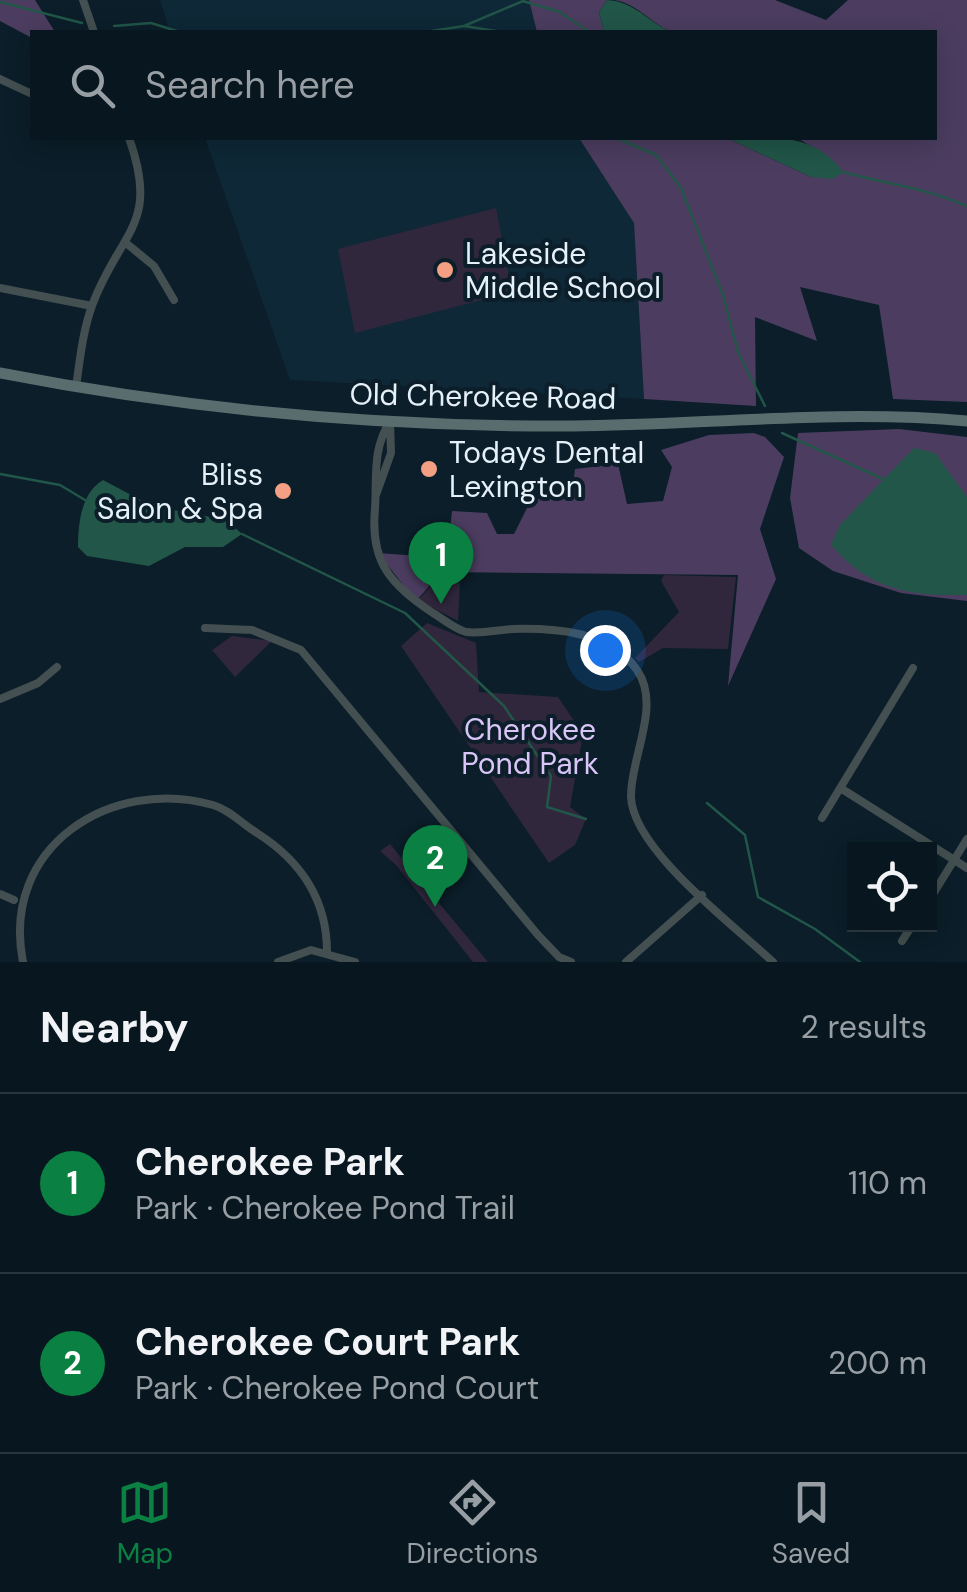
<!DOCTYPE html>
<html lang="en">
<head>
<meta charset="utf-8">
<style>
  :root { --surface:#08161f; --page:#16232c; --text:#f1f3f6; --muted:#989fa4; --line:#29353d; --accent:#0b8043 }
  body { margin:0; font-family:"DM Sans",sans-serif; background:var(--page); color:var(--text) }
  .controls { position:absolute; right:30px; bottom:30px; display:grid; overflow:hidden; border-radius:0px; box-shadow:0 5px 25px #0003 }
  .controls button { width:90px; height:90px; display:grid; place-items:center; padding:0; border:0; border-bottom:2px solid var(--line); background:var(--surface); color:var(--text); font:50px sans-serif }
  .you { position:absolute; left:605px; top:650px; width:35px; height:35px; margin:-25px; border:8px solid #fff; border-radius:50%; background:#1a73e8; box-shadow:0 0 0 15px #1a73e833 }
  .badge { display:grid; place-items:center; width:65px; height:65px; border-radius:50%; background:var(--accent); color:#fff; font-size:32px; font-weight:700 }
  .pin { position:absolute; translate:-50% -82px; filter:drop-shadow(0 2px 5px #0008) }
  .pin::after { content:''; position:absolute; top:52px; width:35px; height:30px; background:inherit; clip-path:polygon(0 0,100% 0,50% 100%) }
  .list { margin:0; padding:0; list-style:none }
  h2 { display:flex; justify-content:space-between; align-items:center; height:130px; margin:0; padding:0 40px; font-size:42px }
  h2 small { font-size:32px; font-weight:400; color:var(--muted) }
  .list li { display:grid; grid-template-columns:65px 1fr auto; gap:30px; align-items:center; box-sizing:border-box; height:180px; padding:0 40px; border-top:2px solid var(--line) }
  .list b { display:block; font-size:38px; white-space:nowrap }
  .list p { margin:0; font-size:32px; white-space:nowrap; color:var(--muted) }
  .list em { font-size:32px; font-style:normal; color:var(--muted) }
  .icon { flex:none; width:55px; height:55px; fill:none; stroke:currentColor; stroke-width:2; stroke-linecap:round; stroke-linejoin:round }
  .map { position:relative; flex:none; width:967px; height:962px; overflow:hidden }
  .search { position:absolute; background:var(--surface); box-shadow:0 5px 25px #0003; left:30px; right:30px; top:30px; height:110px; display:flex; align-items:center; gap:25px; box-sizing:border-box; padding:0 35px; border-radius:0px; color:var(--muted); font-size:38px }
  .sheet { height:490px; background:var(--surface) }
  nav { display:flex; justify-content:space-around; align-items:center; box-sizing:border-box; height:140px; border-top:2px solid var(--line); background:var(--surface); font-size:28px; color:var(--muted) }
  nav a { display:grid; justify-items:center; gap:5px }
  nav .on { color:var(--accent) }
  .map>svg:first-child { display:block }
  .built { fill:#0e2837 }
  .green { fill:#30273d }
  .forest { fill:#4c3d60 }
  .water { fill:#215648 }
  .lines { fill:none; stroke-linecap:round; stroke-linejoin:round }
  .stream { stroke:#215648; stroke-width:2.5 }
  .street { stroke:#434f50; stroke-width:8 }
  .secondary { stroke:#596c6e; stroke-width:11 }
  .poi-dot { fill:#f39f83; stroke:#0b1e29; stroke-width:4 }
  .labels { text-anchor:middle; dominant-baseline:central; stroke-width:8; stroke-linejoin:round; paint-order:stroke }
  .poi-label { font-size:30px; fill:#e5f0f8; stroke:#0b1e29; text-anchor:start }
  .street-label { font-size:30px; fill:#e5f0f8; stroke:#0b1e29 }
  .park-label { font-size:30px; fill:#d9c5f8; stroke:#0b1e29 }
</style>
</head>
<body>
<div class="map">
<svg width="967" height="962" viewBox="0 0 967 962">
  <rect width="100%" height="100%" fill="#0b1e29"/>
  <path class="built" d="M 160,0 L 529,0 L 537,32 L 170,32 Z
    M 205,138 L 579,138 L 634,222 L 644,399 L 290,380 Z"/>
  <path class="green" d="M 496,208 L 512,292 L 355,333 L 338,249 Z
    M 664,575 L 736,577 L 728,649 L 663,648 L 639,662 L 635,658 L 679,612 L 661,581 Z
    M 460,583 L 458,621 L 418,600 L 431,586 Z
    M 427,623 L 476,643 L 479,692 L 558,697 L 583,734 L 570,807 L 586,819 L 575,845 L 549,863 L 401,646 Z
    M 232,636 L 272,641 L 235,677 L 212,650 Z
    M 390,844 L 488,962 L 473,962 L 396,865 L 380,851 Z"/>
  <path class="forest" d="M 0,0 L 35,0 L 55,32 L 32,32 L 32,38 L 0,21 Z
    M 529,0 L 607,0 L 599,12 L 604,32 L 537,32 Z
    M 614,0 L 775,0 L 826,20 L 848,0 L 967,0 L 967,402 L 893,399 L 879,305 L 800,287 L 817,341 L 755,317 L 756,406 L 644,399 L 634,223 L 579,138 L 727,138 L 811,177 L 823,153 L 797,138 L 934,138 L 934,32 L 671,32 C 650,22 636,3 614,0 Z
    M 899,429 L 967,437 L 967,601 L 901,593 L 833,571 L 799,548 L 790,498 L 798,433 Z
    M 754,433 L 765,437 L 784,457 L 760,529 L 776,579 L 728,686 L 738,575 L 442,572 L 416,601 L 378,553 L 447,558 L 452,511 L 487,513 L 497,534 L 514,534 L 531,500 L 545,490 L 572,493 L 575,469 L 618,464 L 627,504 L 663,501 L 672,467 L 661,450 L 709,435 Z"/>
  <path class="water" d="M 607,0 C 634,1 647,21 671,32 L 604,32 L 599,12 Z
    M 727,138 C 771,137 814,132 843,172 L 833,179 L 811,177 Z
    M 914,448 L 935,453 L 967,497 L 967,595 C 910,596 871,591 831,545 L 840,525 Z
    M 103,480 L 152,506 L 227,520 L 242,534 L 223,547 L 185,547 L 149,566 L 87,556 L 78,547 C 78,524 81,493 103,480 Z"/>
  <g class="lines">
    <path class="stream" d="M 0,2 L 82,23
      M 114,26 L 151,23 L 180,32
      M 464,26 L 523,1 L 560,12 L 589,32
      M 387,32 L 388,32
      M 425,32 L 464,26 L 502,32
      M 617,138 L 656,155 L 681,188 L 723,295 L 738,352 L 765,406
      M 843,172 C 886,184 926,188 967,206
      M 782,433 L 883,479
      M 0,474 L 60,485 L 85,500
      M 242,534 L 405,613 L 504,706 L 551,776 L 547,807 L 586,819
      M 707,803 L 745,835 L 758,897 L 815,929 L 860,962"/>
    <path class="street" d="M 83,0 L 94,32
      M 0,79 L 32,94
      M 126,243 L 154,266 L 174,300
      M 0,288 L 92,306
      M 76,387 C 80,359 83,329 93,303 C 121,230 160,225 129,138
      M 390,421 C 372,450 377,476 375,509 C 370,562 390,584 433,613 C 443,619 455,629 466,632 C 480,634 498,630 512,629 C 556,628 610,631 637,670 C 662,706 630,758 631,797 C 633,850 735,926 773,962
      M 376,495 L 391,453 L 390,421
      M 205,628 L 252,630 L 301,650 L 538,935 L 559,957 L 571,962
      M 0,699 L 38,683 L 57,667
      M 842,789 L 967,868
      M 822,818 L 913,668
      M 0,894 L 14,900
      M 930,899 L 967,839
      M 902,941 L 913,924
      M 23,962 C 0,846 112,776 213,805 C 230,810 242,824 257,833 C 301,861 327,899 327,952
      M 278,962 L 311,950 L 355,962
      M 626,962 L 702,895"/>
    <path class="secondary" d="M 0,373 C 189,410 380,427 573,426 C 704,425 836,409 967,421"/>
  </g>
  <g class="poi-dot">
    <circle cx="445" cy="270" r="10"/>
    <circle cx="429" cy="469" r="10"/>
    <circle cx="283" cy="491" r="10"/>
  </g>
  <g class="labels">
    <g class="poi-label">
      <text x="465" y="253">Lakeside<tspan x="465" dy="34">Middle School</tspan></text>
      <text x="449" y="452">Todays Dental<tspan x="449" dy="34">Lexington</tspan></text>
      <text x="263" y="474" text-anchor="end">Bliss<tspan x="263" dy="34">Salon &amp; Spa</tspan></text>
    </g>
    <g class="street-label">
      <text transform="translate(483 396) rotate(1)">Old Cherokee Road</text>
    </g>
    <g class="park-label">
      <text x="530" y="729">Cherokee<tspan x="530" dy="34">Pond Park</tspan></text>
    </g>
  </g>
</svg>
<div class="controls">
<button><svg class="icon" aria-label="locate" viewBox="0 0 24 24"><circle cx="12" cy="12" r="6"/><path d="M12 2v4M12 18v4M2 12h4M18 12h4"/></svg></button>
</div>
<div class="you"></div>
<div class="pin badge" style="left:441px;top:604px">1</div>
<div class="pin badge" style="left:435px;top:907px">2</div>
<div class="search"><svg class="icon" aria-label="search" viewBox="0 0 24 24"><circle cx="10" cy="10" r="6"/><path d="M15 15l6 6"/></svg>Search here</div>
</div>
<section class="sheet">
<h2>Nearby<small>2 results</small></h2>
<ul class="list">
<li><span class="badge">1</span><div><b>Cherokee Park</b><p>Park · Cherokee Pond Trail</p></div><em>110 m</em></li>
<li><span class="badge">2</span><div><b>Cherokee Court Park</b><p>Park · Cherokee Pond Court</p></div><em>200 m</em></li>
</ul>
</section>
<nav>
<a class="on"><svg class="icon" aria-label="map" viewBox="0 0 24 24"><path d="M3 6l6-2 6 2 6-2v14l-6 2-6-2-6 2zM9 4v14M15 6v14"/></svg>Map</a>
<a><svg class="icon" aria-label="directions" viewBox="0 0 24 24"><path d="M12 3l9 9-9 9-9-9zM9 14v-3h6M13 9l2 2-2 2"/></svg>Directions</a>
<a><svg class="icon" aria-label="saved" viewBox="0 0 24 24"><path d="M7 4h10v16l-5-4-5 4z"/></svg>Saved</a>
</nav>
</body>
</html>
